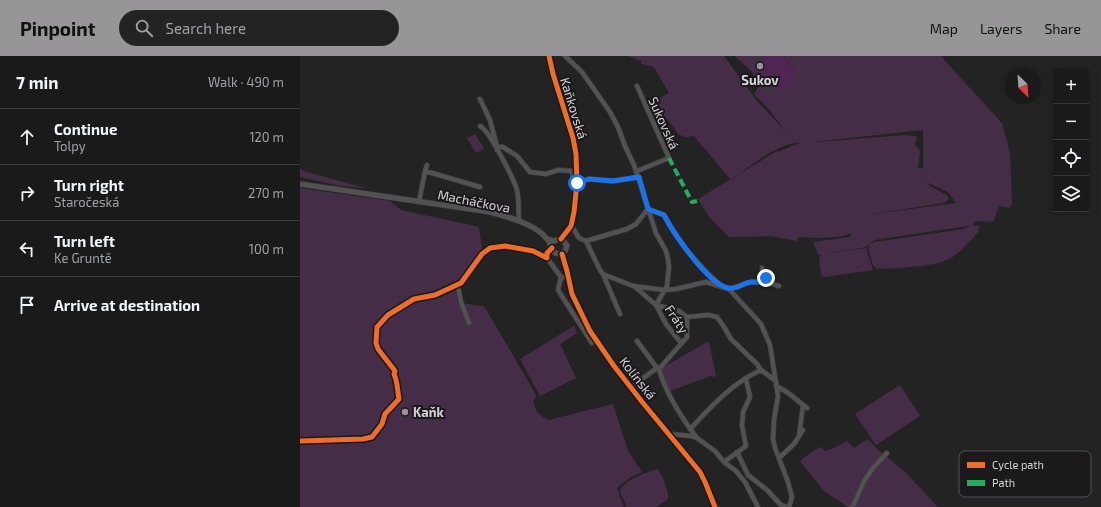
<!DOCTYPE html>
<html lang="en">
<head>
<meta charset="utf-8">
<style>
  :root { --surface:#1b1a1b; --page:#242324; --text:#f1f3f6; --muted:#a0a1a3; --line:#39383a; --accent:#979597 }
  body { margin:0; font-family:"Exo 2",sans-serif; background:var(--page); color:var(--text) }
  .controls { position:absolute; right:12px; top:12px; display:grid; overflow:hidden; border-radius:0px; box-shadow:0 2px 10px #0003 }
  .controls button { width:36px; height:36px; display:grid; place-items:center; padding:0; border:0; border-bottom:1px solid var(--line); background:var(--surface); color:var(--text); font:20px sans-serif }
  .compass { position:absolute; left:705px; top:12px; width:36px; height:36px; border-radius:50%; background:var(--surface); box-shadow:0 2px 10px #0003; rotate:155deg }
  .stop { position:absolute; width:12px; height:12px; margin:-9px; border:3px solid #1a73e8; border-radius:50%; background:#fff }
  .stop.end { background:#1a73e8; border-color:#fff; box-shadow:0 1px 4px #0008 }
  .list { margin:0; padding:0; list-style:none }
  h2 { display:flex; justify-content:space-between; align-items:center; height:52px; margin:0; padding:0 16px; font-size:17px }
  h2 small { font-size:13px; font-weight:400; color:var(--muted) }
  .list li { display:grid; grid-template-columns:26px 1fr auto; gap:12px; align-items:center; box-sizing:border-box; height:56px; padding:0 16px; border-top:1px solid var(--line) }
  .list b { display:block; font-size:15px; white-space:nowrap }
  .list p { margin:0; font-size:13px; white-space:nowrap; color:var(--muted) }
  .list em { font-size:13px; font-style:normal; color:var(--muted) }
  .icon { flex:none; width:22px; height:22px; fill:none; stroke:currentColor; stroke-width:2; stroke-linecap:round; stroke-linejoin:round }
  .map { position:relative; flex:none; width:801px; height:451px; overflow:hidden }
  header { display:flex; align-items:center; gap:24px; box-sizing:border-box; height:56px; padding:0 20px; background:var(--accent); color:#111 }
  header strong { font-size:19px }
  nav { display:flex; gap:22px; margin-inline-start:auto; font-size:14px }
  .search { width:280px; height:36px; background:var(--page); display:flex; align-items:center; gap:10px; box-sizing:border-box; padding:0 14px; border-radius:22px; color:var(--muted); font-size:15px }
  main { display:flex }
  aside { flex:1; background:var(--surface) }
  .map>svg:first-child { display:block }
  .green { fill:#462d47; fill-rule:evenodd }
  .water { fill:#4f2653 }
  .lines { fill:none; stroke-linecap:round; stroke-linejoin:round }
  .minor-casing { stroke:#414041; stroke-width:5.5 }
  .tertiary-casing { stroke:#414041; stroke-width:6 }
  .minor { stroke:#535253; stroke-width:4 }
  .tertiary { stroke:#535253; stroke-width:5 }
  .quiet { stroke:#26ab63; stroke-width:4; stroke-dasharray:8 4; stroke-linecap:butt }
  .cycleway-casing { stroke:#1b191c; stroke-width:8 }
  .cycleway { stroke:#ee6e29; stroke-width:5 }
  .route { stroke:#1a73e8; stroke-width:5 }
  .poi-dot { fill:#979597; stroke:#1b191c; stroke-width:1.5 }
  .labels { text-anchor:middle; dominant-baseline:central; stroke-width:4; stroke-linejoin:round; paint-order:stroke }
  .poi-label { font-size:13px; font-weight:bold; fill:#d5d3d5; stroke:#1b191c }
  .street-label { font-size:13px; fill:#d5d3d5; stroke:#1b191c }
  .key { fill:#1b191c; stroke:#535154; stroke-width:1 }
  .key-label { font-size:11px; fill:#d5d3d5 }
</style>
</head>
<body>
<header>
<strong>Pinpoint</strong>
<div class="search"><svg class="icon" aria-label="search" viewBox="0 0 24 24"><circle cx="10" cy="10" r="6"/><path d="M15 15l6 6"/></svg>Search here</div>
<nav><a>Map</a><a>Layers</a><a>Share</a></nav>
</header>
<main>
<aside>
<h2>7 min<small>Walk · 490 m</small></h2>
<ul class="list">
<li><svg class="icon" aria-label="ahead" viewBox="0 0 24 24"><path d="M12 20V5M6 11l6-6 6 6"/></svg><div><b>Continue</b><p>Tolpy</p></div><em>120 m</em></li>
<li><svg class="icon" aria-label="right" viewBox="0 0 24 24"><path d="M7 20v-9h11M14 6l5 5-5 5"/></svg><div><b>Turn right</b><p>Staročeská</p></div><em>270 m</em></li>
<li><svg class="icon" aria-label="left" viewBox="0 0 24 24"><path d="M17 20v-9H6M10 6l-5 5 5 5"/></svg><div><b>Turn left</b><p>Ke Gruntě</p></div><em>100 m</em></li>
<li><svg class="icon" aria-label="arrive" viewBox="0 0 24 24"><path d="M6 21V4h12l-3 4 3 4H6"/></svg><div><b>Arrive at destination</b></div></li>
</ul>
</aside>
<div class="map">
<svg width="801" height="451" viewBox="0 0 801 451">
  <rect width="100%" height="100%" fill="#242324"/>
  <path class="green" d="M 328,0 L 424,0 L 457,45 L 487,77 L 467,51 L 454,38 L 460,29 L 452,16 L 435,0 L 467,0 L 465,2 L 495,17 L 484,0 L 642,0 L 645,5 L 702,67 L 710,97 L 712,147 L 710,152 L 699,150 L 693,166 L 682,165 L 674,166 L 673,170 L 679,169 L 679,173 L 678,176 C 670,185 662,195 651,202 C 637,211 595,212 577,213 L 573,209 L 568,192 L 570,188 L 575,186 L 664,173 L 670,170 L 647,173 L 574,184 L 566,191 L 523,198 L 566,192 L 573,214 L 524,221 L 521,219 L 519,202 L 521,199 L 518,199 L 513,186 L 551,181 L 550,177 C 542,183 509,182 498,181 L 498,185 L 471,180 L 429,181 C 418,170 405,158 398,143 L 477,95 L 478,96 L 502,86 C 475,88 452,109 431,124 L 394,80 L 385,81 L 382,79 L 380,80 L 364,59 L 352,61 L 347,49 L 369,37 L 354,11 L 341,8 L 342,5 ZM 623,74 L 623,114 L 622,112 L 618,112 L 620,94 L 615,89 L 617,81 L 614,80 L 604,79 L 533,85 L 513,86 ZM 626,126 L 648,136 L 656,147 L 566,159 L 643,147 L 648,144 L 648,140 L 630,130 Z
    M 175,78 L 184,93 L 176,97 L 167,82 Z
    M 0,112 L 6,116 L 66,132 L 40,130 L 0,121 Z
    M 0,132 L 90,145 L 101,154 L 179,171 L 182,193 L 156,228 L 158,247 L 184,250 L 235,337 L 236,342 L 233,344 C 235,355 239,360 249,364 L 313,348 L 328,395 L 342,416 L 331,421 L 318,431 L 317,433 L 324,451 L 0,451 Z
    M 274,270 L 277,277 L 260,288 L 276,322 L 240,340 L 220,303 Z
    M 409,285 L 416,321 L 411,320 L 367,336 L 360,313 Z
    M 600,329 L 620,360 L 576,389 L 555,358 Z
    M 568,383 L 576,392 L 604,415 L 638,451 L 547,451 L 547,450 L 525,436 L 500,405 L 515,394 L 522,391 L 525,395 L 534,392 L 547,385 L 554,392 Z
    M 357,413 C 362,418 369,435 368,443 L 356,451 L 327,451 L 320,436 C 322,424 346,417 357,413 Z"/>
  <path class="water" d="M 467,0 L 484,0 L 495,17 L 492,27 L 483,33 L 473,31 L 461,12 L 465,2 Z"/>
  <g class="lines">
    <defs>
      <path id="minor" d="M 265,0 L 282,16 L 310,56 L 318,71 L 325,90 L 334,109 L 356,177 L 366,195 L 368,203 L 369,211 L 367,230 L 356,249
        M 337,30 L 369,102 L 337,115
        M 180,43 L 190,64 L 197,91
        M 180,70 C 189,74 212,120 216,131 C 220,141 218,155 219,165
        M 197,94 L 199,91 L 203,91 L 217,100 L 230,116 L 246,118 L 258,114 L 272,115 L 274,130 L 277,133
        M 125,115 L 127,109
        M 277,127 L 289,123 L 313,125 L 339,121
        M 119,146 L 125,115 L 180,131
        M 348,153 L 364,159 C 378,186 397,208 420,229
        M 271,170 L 273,172 L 279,182 L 286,185 L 300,214 L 303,218 L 333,230 L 364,234 L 376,233 L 406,226 L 429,233 L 433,232 L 450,226 L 466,226 L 479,230
        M 286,185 L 327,173 L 336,168 L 348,153
        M 252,192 L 247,197 L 247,202 L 261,221 L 269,222
        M 462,212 L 466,226
        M 303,218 L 320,258
        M 261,221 L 258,234 L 292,287
        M 334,230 L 356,249 L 366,268 L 381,287
        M 429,233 L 461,268 L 470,289 L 478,340 L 474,364 L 473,383 L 475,392 L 488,426 L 492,441 L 489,451
        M 356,249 L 379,255 L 387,261 L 408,259 L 417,261 L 424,271 L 431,283 L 457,308 L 461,314 L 476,325
        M 169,267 L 161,246 L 158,231 L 182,198 L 190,192 L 205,190 L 233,195 L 247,202
        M 337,285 L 357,312
        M 359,313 C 366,338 381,361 397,382
        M 359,313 L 387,281 L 387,261
        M 331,331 L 357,312 L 359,313
        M 478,331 L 487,336 L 507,352
        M 390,373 C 412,350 432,327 461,314
        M 370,378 L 391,380 L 397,382 L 415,395 L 424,406 L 436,415 L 445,426 L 458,451
        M 499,380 L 503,349
        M 437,396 L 448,419 L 467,434 L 481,449 L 487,451
        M 479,402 L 494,388 L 503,374
        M 424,406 L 446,390 L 442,370 L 443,356 L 450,341 L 446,323
        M 552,451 L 554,448 L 564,425 L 573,412 L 587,397"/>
      <path id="tertiary" d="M 249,0 L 253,18 L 273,82 L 276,98 L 277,127 L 274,156 L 271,170 L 261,183
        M 0,128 L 190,156 C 208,161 236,168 248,184 C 251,188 251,193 255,197 L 262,198 L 265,195 L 267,190 L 263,184 L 259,183 L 254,185 L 248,183
        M 262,198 L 267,215 L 272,238 L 290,275 L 314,310 L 343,347 L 400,416 L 405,426 L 415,451"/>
    </defs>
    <use href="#minor" class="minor-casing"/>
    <use href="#tertiary" class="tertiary-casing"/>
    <use href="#minor" class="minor"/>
    <use href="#tertiary" class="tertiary"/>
    <path class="quiet" d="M 369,102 L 392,146 L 397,145"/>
    <defs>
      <path id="cycleway" d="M 249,0 L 253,18 L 273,82 L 276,98 L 277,127 L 274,156 L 271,170 L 261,183
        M 262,198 L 267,215 L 272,238 L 290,275 L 314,310 L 343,347 L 400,416 L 405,426 L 415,451
        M 0,385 L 63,383 L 72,381 L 82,368 L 85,358 L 99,343 C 97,333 98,327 94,318 L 95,315 L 78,293 L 76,287 L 77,271 L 88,259 L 114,243 L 135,239 L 161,227 L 182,198 L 190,192 L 205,190 L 233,195 L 247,202 L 247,197 L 252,192"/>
    </defs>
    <use href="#cycleway" class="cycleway-casing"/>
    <use href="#cycleway" class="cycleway"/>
  </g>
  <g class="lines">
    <path class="route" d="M 277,127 L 289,123 L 313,125 L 339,121 L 348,153 L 364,159 C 374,178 407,227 428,232 C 436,234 443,227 451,226 C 456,226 461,226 466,226 L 466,222"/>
  </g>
  <g class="poi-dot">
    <circle cx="460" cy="10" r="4"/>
    <circle cx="105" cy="356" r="4"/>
  </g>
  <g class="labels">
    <g class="poi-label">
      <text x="460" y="24">Sukov</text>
      <text x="113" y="356" text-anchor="start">Kaňk</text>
    </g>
    <g class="street-label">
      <text transform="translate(274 52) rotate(73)">Kaňkovská</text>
      <text transform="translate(364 67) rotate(66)">Sukovská</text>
      <text transform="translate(174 145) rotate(11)">Macháčkova</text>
      <text transform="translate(377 263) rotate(57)">Fráty</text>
      <text transform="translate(338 322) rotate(52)">Kolínská</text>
    </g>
  </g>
  <rect x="659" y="395" width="132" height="46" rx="6" class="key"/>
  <rect x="667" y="406" width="18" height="6" fill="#ee6e29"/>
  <rect x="667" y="424" width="18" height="6" fill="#26ab63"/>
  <g class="key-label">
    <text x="692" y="413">Cycle path</text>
    <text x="692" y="431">Path</text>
  </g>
</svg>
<div class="controls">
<button>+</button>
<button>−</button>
<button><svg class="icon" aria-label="locate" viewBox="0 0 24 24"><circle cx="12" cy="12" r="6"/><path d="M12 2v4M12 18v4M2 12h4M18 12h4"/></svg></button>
<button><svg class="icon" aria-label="layers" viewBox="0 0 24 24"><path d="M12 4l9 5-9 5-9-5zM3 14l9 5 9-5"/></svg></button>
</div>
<svg class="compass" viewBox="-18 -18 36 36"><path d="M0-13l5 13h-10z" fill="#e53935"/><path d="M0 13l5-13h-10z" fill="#a0a1a3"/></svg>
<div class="stop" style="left:277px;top:127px"></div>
<div class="stop end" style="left:466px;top:222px"></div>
</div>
</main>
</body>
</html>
